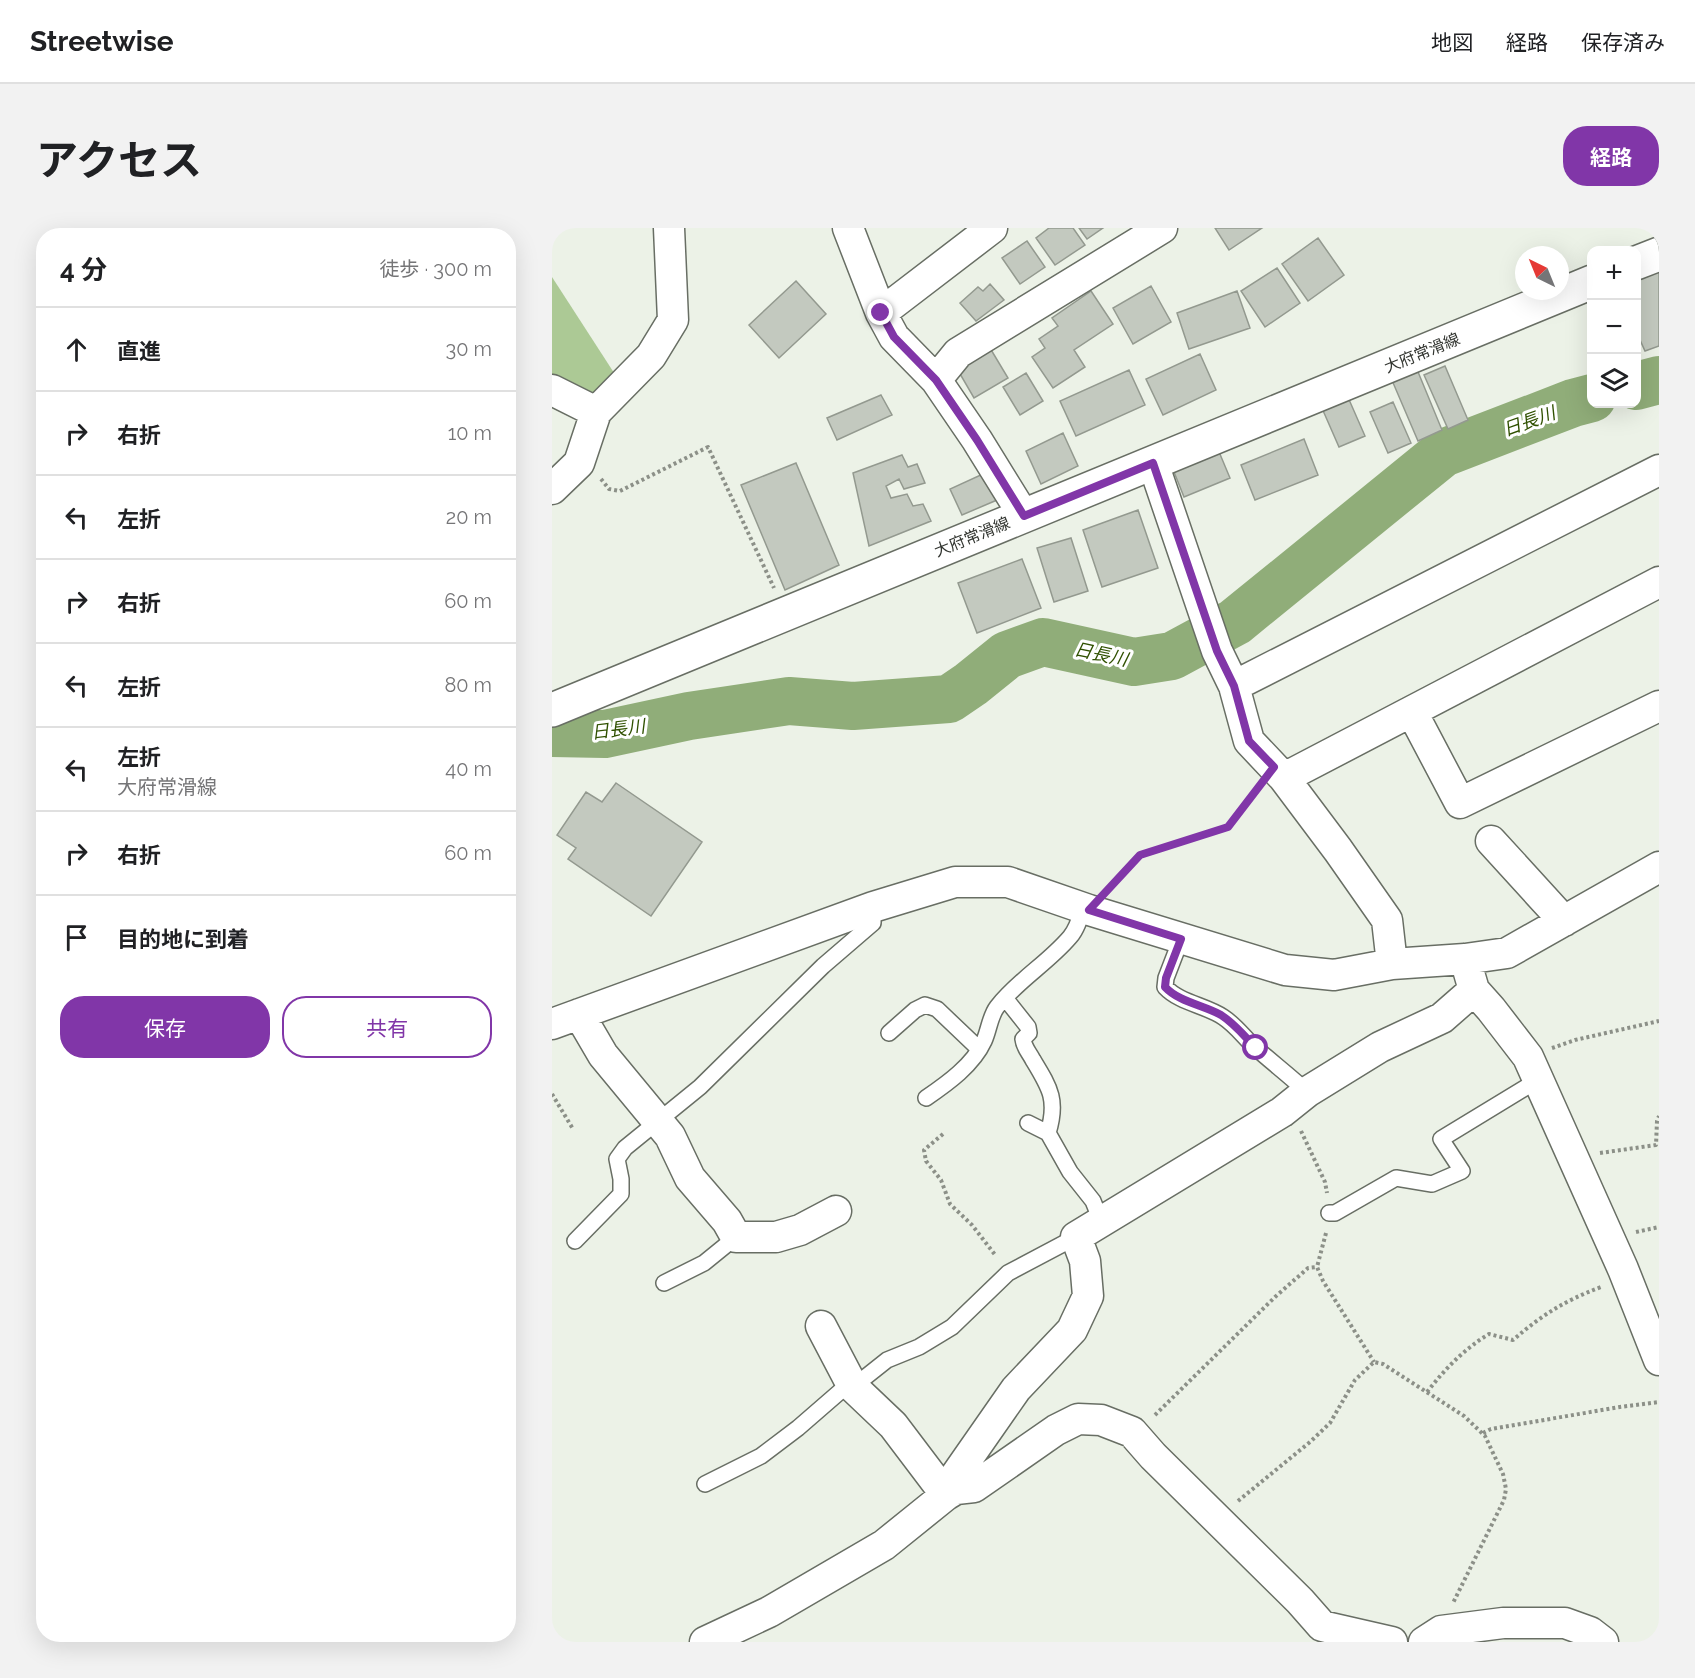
<!DOCTYPE html>
<html lang="ja">
<head>
<meta charset="utf-8">
<style>
  :root { --surface:#fff; --page:#f2f2f2; --text:#202124; --muted:#757577; --line:#e0e0e0; --accent:#8136a8 }
  body { margin:0; font-family:Raleway,"Noto Sans JP",sans-serif; background:var(--page); color:var(--text) }
  .controls { position:absolute; right:18px; top:18px; display:grid; overflow:hidden; border-radius:12px; box-shadow:0 6px 24px #0002 }
  .controls button { width:54px; height:54px; display:grid; place-items:center; padding:0; border:0; border-bottom:2px solid var(--line); background:var(--surface); color:var(--text); font:30px sans-serif }
  .compass { position:absolute; left:963px; top:18px; width:54px; height:54px; border-radius:50%; background:var(--surface); box-shadow:0 6px 24px #0002; rotate:317deg }
  .stop { position:absolute; width:18px; height:18px; margin:-14px; border:4px solid #8136a8; border-radius:50%; background:#fff }
  .stop.end { background:#8136a8; border-color:#fff; box-shadow:0 2px 6px #0008 }
  .list { margin:0; padding:0; list-style:none }
  h2 { display:flex; justify-content:space-between; align-items:center; height:78px; margin:0; padding:0 24px; font-size:26px }
  h2 small { font-size:20px; font-weight:400; color:var(--muted) }
  .list li { display:grid; grid-template-columns:39px 1fr auto; gap:18px; align-items:center; box-sizing:border-box; height:84px; padding:0 24px; border-top:2px solid var(--line) }
  .list b { display:block; font-size:22px; white-space:nowrap }
  .list p { margin:0; font-size:20px; white-space:nowrap; color:var(--muted) }
  .list em { font-size:20px; font-style:normal; color:var(--muted) }
  .actions { display:flex; gap:12px; padding:18px 24px }
  .actions a { flex:1; padding:14px 0; border:2px solid var(--accent); border-radius:24px; text-align:center; font-size:21px; color:var(--accent) }
  .actions .main { background:var(--accent); color:#fff }
  .icon { flex:none; width:33px; height:33px; fill:none; stroke:currentColor; stroke-width:2; stroke-linecap:round; stroke-linejoin:round }
  .map { position:relative; flex:none; width:1107px; height:1414px; overflow:hidden; border-radius:24px }
  header { display:flex; align-items:center; gap:36px; box-sizing:border-box; height:84px; padding:0 30px; background:var(--surface); border-bottom:2px solid var(--line) }
  header strong { font-size:28px }
  nav { display:flex; gap:33px; margin-inline-start:auto; font-size:21px }
  .intro { display:flex; align-items:center; justify-content:space-between; box-sizing:border-box; height:144px; padding:0 36px }
  h1 { margin:0; font-size:42px }
  .button { padding:15px 27px; border-radius:24px; background:var(--accent); color:#fff; font-size:21px; font-weight:700 }
  main { display:flex; gap:36px; padding:0 36px }
  aside { flex:1; background:var(--surface); border-radius:24px; box-shadow:0 6px 24px #0002 }
  .map>svg:first-child { display:block }
  .forest { fill:#acc995 }
  .lines { fill:none; stroke-linecap:round; stroke-linejoin:round }
  .river { stroke:#90ad79; stroke-width:48 }
  .building { fill:#c3c9bf; stroke:#93998f; stroke-width:1.5 }
  .service-casing { stroke:#686e64; stroke-width:18 }
  .minor-casing { stroke:#686e64; stroke-width:33 }
  .secondary-casing { stroke:#686e64; stroke-width:36 }
  .path { stroke:#8c9088; stroke-width:4; stroke-dasharray:3 3; stroke-linecap:butt }
  .service { stroke:#fff; stroke-width:15 }
  .minor { stroke:#fff; stroke-width:30 }
  .secondary { stroke:#fff; stroke-width:33 }
  .route { stroke:#8136a8; stroke-width:8 }
  .labels { text-anchor:middle; dominant-baseline:central; stroke-width:6; stroke-linejoin:round; paint-order:stroke }
  .street-label { font-size:16px; fill:#333631; stroke:#fff }
  .water-label { font-size:18px; font-style:italic; fill:#305101; stroke:#fff }
</style>
</head>
<body>
<header>
<strong>Streetwise</strong>
<nav><a>地図</a><a>経路</a><a>保存済み</a></nav>
</header>
<div class="intro"><h1>アクセス</h1><a class="button">経路</a></div>
<main>
<aside>
<h2>4 分<small>徒歩 · 300 m</small></h2>
<ul class="list">
<li><svg class="icon" aria-label="ahead" viewBox="0 0 24 24"><path d="M12 20V5M6 11l6-6 6 6"/></svg><div><b>直進</b></div><em>30 m</em></li>
<li><svg class="icon" aria-label="right" viewBox="0 0 24 24"><path d="M7 20v-9h11M14 6l5 5-5 5"/></svg><div><b>右折</b></div><em>10 m</em></li>
<li><svg class="icon" aria-label="left" viewBox="0 0 24 24"><path d="M17 20v-9H6M10 6l-5 5 5 5"/></svg><div><b>左折</b></div><em>20 m</em></li>
<li><svg class="icon" aria-label="right" viewBox="0 0 24 24"><path d="M7 20v-9h11M14 6l5 5-5 5"/></svg><div><b>右折</b></div><em>60 m</em></li>
<li><svg class="icon" aria-label="left" viewBox="0 0 24 24"><path d="M17 20v-9H6M10 6l-5 5 5 5"/></svg><div><b>左折</b></div><em>80 m</em></li>
<li><svg class="icon" aria-label="left" viewBox="0 0 24 24"><path d="M17 20v-9H6M10 6l-5 5 5 5"/></svg><div><b>左折</b><p>大府常滑線</p></div><em>40 m</em></li>
<li><svg class="icon" aria-label="right" viewBox="0 0 24 24"><path d="M7 20v-9h11M14 6l5 5-5 5"/></svg><div><b>右折</b></div><em>60 m</em></li>
<li><svg class="icon" aria-label="arrive" viewBox="0 0 24 24"><path d="M6 21V4h12l-3 4 3 4H6"/></svg><div><b>目的地に到着</b></div></li>
</ul>
<div class="actions"><a class="main">保存</a><a>共有</a></div>
</aside>
<div class="map">
<svg width="1107" height="1414" viewBox="0 0 1107 1414">
  <rect width="100%" height="100%" fill="#ecf2e7"/>
  <path class="forest" d="M 0,49 L 66,151 L 42,168 L 0,150 Z"/>
  <g class="lines">
    <path class="river" d="M 1084,158 L 1107,152
      M 0,505 L 53,506 L 137,488 L 237,473 L 301,478 L 397,471 L 419,456 L 455,427 L 491,414 L 582,434 L 620,428 L 683,394 L 891,225 L 1021,175 L 1040,170"/>
  </g>
  <path class="building" d="M 497,0 L 521,0 L 533,17 L 503,37 L 484,10 Z
    M 527,0 L 551,0 L 535,11 Z
    M 663,0 L 710,0 L 677,22 Z
    M 766,10 L 792,47 L 756,73 L 730,36 Z
    M 475,13 L 493,39 L 468,56 L 450,30 Z
    M 1107,39 L 1107,118 L 1093,123 L 1084,103 L 1084,48 Z
    M 725,40 L 748,75 L 713,99 L 689,63 Z
    M 244,53 L 274,86 L 227,130 L 197,97 Z
    M 438,56 L 452,72 L 424,93 L 408,75 L 426,59 L 431,63 Z
    M 599,58 L 619,94 L 581,116 L 561,80 Z
    M 539,63 L 561,96 L 522,122 L 533,139 L 501,160 L 480,129 L 493,120 L 487,111 L 506,98 L 500,90 Z
    M 685,63 L 698,100 L 637,121 L 625,85 Z
    M 438,120 L 456,150 L 422,170 L 404,139 Z
    M 648,126 L 664,162 L 611,187 L 594,151 Z
    M 893,138 L 916,192 L 896,201 L 872,147 Z
    M 864,139 L 890,202 L 866,213 L 839,150 Z
    M 577,142 L 593,177 L 524,208 L 508,173 Z
    M 474,145 L 491,173 L 468,187 L 451,159 Z
    M 329,167 L 340,187 L 285,212 L 275,190 Z
    M 795,167 L 813,208 L 787,219 L 769,178 Z
    M 841,174 L 859,215 L 836,225 L 818,184 Z
    M 511,205 L 526,238 L 489,256 L 474,223 Z
    M 752,211 L 766,247 L 703,272 L 689,237 Z
    M 665,219 L 678,250 L 632,269 L 620,239 Z
    M 350,227 L 356,239 L 365,236 L 373,255 L 352,261 L 347,251 L 334,258 L 339,270 L 355,266 L 361,278 L 371,276 L 379,293 L 317,318 L 301,245 Z
    M 244,235 L 287,337 L 233,362 L 189,257 Z
    M 433,245 L 445,272 L 410,287 L 398,261 Z
    M 586,282 L 606,340 L 550,359 L 531,302 Z
    M 519,310 L 536,363 L 502,374 L 485,320 Z
    M 470,331 L 489,380 L 425,405 L 406,355 Z
    M 64,555 L 150,614 L 99,688 L 16,631 L 24,620 L 5,607 L 34,564 L 50,574 Z"/>
  <g class="lines">
    <defs>
      <path id="service" d="M 629,711 L 614,750 L 613,759 C 628,775 653,777 671,789 C 685,798 693,811 705,821 C 722,836 739,849 755,864
        M 453,770 L 476,799 L 477,805 L 471,811 C 472,820 477,824 481,832 C 498,860 506,872 496,905
        M 337,805 L 363,782 L 373,777 L 385,781 L 427,821
        M 374,870 C 396,855 421,837 432,813 C 437,802 438,788 445,779 C 466,752 496,735 518,709 C 525,701 528,690 531,680
        M 476,895 L 496,905 L 518,944 L 541,973 L 549,993
        M 777,985 L 783,985 L 844,950 L 880,956 L 910,943 L 889,911 L 986,852
        M 23,1013 L 69,966 L 69,951 L 65,931 L 73,920 L 148,859 L 271,738 L 321,695 L 321,679
        M 112,1055 L 152,1035 L 184,1009
        M 301,1159 L 335,1132 L 367,1119 L 400,1099 L 456,1045 L 524,1009
        M 153,1256 L 209,1228 L 246,1200 L 299,1154"/>
      <path id="minor" d="M 296,0 L 329,85 L 342,109 L 384,152 L 425,212 L 472,288
        M 329,85 L 440,0
        M 384,152 L 406,125 L 610,0
        M 0,162 L 44,184
        M 601,235 L 665,423 L 682,458 L 697,513 L 732,550 L 786,622 L 835,692 L 840,736
        M 0,261 L 27,235 L 44,184 L 99,128 L 121,92 L 117,0
        M 682,458 L 1107,242
        M 860,484 L 908,575 L 1107,478
        M 732,550 L 1107,354
        M 939,613 L 1012,693
        M 922,762 L 939,781 L 976,829 L 1071,1041 L 1107,1132
        M 27,786 L 51,827 L 118,908 L 138,950 L 175,993 L 184,1009 L 224,1009 L 248,1002 L 284,983
        M 0,796 L 321,679 L 403,654 L 456,654 L 537,682 L 733,742 L 782,747 L 840,736 L 913,731 L 955,725 L 1107,639
        M 269,1098 L 301,1159 L 341,1197 L 394,1267
        M 404,1261 L 404,1247 L 464,1161 L 520,1102 L 536,1068 L 533,1033 L 524,1009 L 730,884 L 755,864 L 828,819 L 890,790 L 922,762 L 913,731
        M 153,1414 L 217,1384 L 332,1317 L 394,1267 L 404,1261 L 422,1259 L 504,1202 L 526,1191 L 549,1192 L 580,1204 L 601,1228 L 748,1373 L 770,1398 L 840,1414
        M 872,1414 L 889,1403 L 951,1395 L 1013,1395 L 1038,1404 L 1051,1414"/>
      <path id="secondary" d="M 1084,35 L 1107,26
        M 0,482 L 1040,54"/>
    </defs>
    <use href="#service" class="service-casing"/>
    <use href="#minor" class="minor-casing"/>
    <use href="#secondary" class="secondary-casing"/>
    <path class="path" d="M 49,251 L 57,261 L 68,263 L 156,219 L 222,360
      M 557,659 L 588,627 L 676,599 L 705,561
      M 1000,820 L 1023,812 L 1107,793
      M 0,866 L 21,901
      M 749,903 L 773,954 L 775,965
      M 391,906 L 372,922 L 374,933 L 389,952 L 398,976 L 420,997 L 444,1028
      M 1048,925 L 1104,917 L 1105,893 L 1107,888
      M 1084,1004 L 1107,999
      M 774,1005 L 765,1039 L 771,1053 L 822,1134
      M 875,1164 C 893,1141 912,1121 937,1106 L 961,1112 C 990,1087 1012,1073 1049,1059
      M 603,1187 L 723,1069 L 756,1040 L 765,1039
      M 931,1205 L 939,1201 L 1068,1179 L 1107,1174
      M 686,1273 L 758,1214 L 778,1195 L 803,1152 L 822,1134 L 831,1136 L 912,1188 L 933,1208 L 951,1246 L 954,1261 L 952,1272 L 901,1375"/>
    <use href="#service" class="service"/>
    <use href="#minor" class="minor"/>
    <use href="#secondary" class="secondary"/>
  </g>
  <g class="lines">
    <path class="route" d="M 329,85 L 342,109 L 384,152 L 425,212 L 472,288 L 601,235 L 665,423 L 682,458 L 697,513 L 722,539 L 676,599 L 588,627 L 537,682 L 629,711 L 614,750 L 613,759 C 627,774 651,777 669,787 C 683,796 693,809 704,820"/>
  </g>
  <g class="labels">
    <g class="street-label">
      <text transform="translate(870 125) rotate(-22)">大府常滑線</text>
      <text transform="translate(420 309) rotate(-22)">大府常滑線</text>
    </g>
    <g class="water-label">
      <text transform="translate(977 193) rotate(-20)">日長川</text>
      <text transform="translate(549 426) rotate(12)">日長川</text>
      <text transform="translate(66 501) rotate(-7)">日長川</text>
    </g>
  </g>
</svg>
<div class="controls">
<button>+</button>
<button>−</button>
<button><svg class="icon" aria-label="layers" viewBox="0 0 24 24"><path d="M12 4l9 5-9 5-9-5zM3 14l9 5 9-5"/></svg></button>
</div>
<svg class="compass" viewBox="-18 -18 36 36"><path d="M0-13l5 13h-10z" fill="#e53935"/><path d="M0 13l5-13h-10z" fill="#757577"/></svg>
<div class="stop" style="left:704px;top:820px"></div>
<div class="stop end" style="left:329px;top:85px"></div>
</div>
</main>
</body>
</html>
